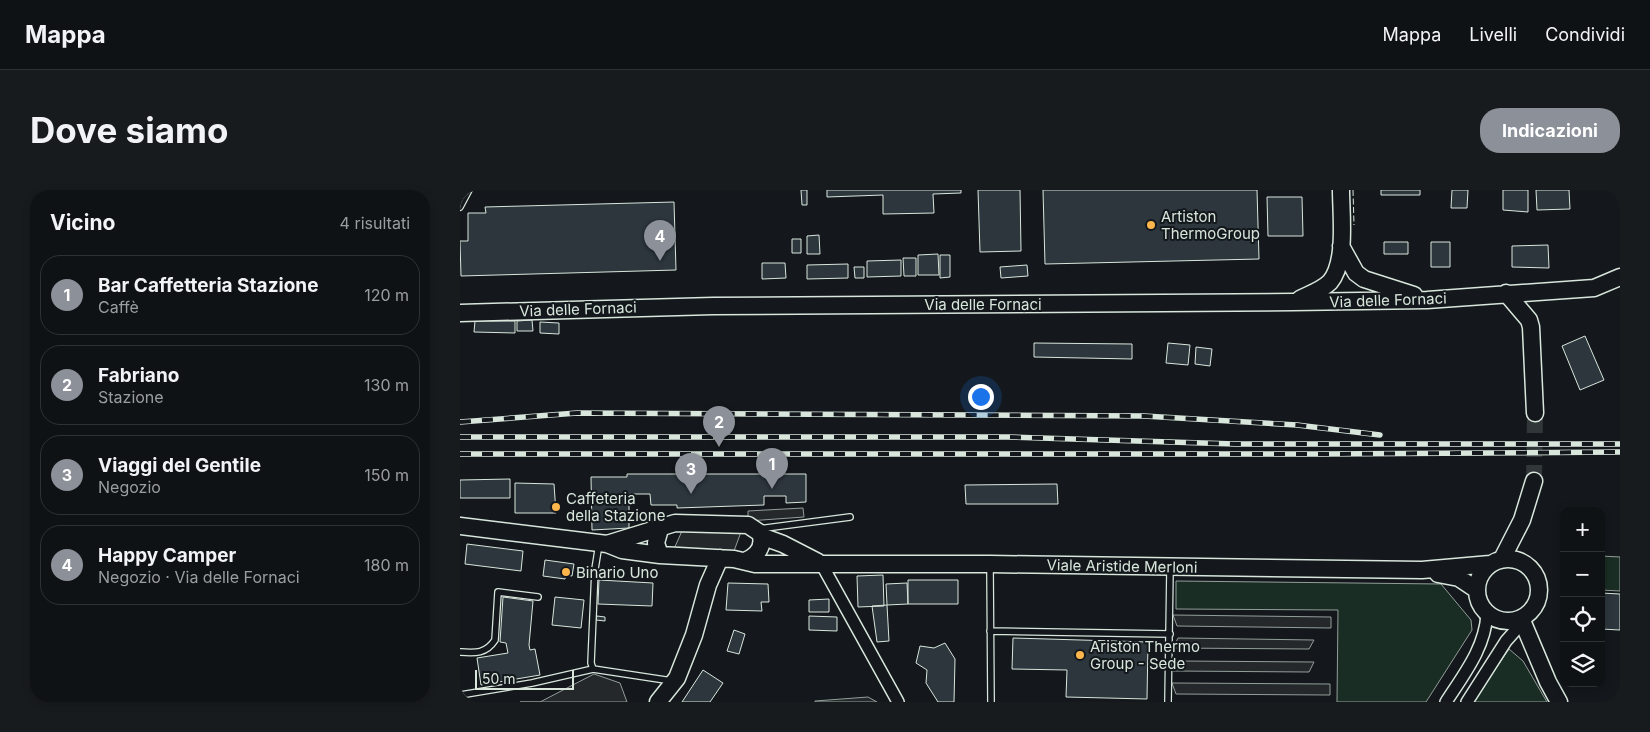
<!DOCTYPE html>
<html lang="it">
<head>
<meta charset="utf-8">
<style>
  :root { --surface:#0f1215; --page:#181b1e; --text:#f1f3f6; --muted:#9b9ea0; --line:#2f3234; --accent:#8c9099 }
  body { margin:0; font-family:Inter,sans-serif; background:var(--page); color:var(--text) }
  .controls { position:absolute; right:15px; bottom:15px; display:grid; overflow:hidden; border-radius:10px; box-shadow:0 2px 8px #0003 }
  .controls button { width:45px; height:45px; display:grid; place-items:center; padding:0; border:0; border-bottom:1px solid var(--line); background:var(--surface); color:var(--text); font:25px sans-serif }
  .scale { position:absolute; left:15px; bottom:12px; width:99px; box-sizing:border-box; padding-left:5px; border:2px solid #d8e6dc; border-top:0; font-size:14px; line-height:18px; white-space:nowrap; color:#d8e6dc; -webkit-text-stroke:4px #14181c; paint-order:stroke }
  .you { position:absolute; left:520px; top:206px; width:18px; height:18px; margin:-12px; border:4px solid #fff; border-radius:50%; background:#1a73e8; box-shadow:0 0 0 8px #1a73e833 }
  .badge { display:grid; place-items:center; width:32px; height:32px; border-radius:50%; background:var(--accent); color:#fff; font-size:16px; font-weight:700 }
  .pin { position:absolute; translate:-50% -41px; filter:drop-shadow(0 1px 2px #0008) }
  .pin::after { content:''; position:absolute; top:26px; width:18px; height:15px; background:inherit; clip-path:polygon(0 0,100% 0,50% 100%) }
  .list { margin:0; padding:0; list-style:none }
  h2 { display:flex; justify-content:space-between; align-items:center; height:65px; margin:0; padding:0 20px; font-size:21px }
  h2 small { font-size:16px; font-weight:400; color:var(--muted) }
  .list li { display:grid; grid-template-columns:32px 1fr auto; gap:15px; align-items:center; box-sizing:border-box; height:80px; margin:0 10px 10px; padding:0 10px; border:1px solid var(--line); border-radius:20px }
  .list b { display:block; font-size:19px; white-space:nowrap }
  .list p { margin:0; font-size:16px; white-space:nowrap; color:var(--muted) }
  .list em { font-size:16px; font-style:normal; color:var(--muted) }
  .icon { flex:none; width:28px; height:28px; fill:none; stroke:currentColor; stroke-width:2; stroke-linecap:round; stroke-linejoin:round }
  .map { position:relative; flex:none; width:1160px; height:512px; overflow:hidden; border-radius:20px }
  header { display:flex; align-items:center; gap:30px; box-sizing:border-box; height:70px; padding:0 25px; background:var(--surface); border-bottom:1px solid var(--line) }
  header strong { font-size:24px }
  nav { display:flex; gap:28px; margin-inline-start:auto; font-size:18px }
  .intro { display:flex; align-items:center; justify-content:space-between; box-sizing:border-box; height:120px; padding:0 30px }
  h1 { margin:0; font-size:35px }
  .button { padding:12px 22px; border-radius:20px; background:var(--accent); color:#fff; font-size:18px; font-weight:700 }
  main { display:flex; gap:30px; padding:0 30px }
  aside { flex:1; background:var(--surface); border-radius:20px; box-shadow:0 2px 8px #0003 }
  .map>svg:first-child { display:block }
  .green { fill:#1a2d24; stroke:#939e99 }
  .parking { fill:#24282b; stroke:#939e99 }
  .building { fill:#2c363c; stroke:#d8e6dc }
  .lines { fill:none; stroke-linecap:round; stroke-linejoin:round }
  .secondary-tunnel { stroke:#313739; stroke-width:16; stroke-dasharray:16 8; stroke-linecap:butt }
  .lane-casing { stroke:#d8e6dc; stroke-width:8 }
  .street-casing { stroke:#d8e6dc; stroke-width:14 }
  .secondary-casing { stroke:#d8e6dc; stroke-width:19 }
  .lane { stroke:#14181c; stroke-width:5.5 }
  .street { stroke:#14181c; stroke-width:11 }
  .secondary { stroke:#14181c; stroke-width:16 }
  .rail-casing { stroke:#d8e6dc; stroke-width:5.5 }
  .rail { stroke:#14181c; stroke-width:4; stroke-dasharray:11; stroke-linecap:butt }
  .fence { stroke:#d8e6dc; stroke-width:1; stroke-dasharray:6 2.5; stroke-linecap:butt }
  .poi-dot { fill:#ffb74d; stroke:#14181c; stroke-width:2 }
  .labels { text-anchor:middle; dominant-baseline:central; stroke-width:4; stroke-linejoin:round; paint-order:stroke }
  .poi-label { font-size:15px; fill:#d8e6dc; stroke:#14181c; text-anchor:start }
  .street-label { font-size:15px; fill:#d8e6dc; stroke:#14181c }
</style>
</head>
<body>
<header>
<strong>Mappa</strong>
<nav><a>Mappa</a><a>Livelli</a><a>Condividi</a></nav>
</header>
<div class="intro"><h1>Dove siamo</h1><a class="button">Indicazioni</a></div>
<main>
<aside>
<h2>Vicino<small>4 risultati</small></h2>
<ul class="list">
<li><span class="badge">1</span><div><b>Bar Caffetteria Stazione</b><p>Caffè</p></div><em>120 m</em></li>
<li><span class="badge">2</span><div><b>Fabriano</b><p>Stazione</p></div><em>130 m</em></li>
<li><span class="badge">3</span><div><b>Viaggi del Gentile</b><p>Negozio</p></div><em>150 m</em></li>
<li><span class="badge">4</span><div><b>Happy Camper</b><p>Negozio · Via delle Fornaci</p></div><em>180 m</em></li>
</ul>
</aside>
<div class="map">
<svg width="1160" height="512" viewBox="0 0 1160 512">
  <rect width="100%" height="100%" fill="#14181c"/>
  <path class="green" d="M 1141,366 L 1160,367 L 1160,401 L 1141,400 Z
    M 716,391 L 981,394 L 1011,430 L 1012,440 L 966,512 L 877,512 L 878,420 L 716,419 Z
    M 1049,459 L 1063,471 L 1087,512 L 1013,512 Z"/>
  <path class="parking" d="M 343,318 L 344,327 L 288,331 L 288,321 Z
    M 222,341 L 281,342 L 274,361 L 213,361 Z
    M 713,425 L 871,427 L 871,438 L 717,436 Z
    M 718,448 L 854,450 L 849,459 L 713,458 Z
    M 718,471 L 854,472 L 849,482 L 713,481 Z
    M 134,484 L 160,493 L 167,512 L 60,512 L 80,512 Z
    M 712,493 L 870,494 L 870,505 L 716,504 Z
    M 408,507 L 417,512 L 355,512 L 355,511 Z"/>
  <path class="building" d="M 341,0 L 347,0 L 347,15 L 342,15 Z
    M 367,0 L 501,0 L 501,3 L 473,4 L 474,23 L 423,24 L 423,5 L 367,7 Z
    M 518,0 L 560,0 L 561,61 L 520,62 Z
    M 583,0 L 797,0 L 799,69 L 585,74 Z
    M 921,0 L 960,0 L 960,5 L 921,5 Z
    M 992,0 L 1008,0 L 1007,18 L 991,18 Z
    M 1043,0 L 1068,0 L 1068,22 L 1043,20 Z
    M 1076,0 L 1109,0 L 1110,19 L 1077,20 Z
    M 807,7 L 842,7 L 843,46 L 808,46 Z
    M 214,12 L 216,80 L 1,86 L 0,51 L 8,51 L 8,23 L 26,23 L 25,17 Z
    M 359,45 L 360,64 L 347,64 L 347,46 Z
    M 332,49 L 341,49 L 341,63 L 332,63 Z
    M 924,52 L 948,52 L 948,64 L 924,64 Z
    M 971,52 L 990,52 L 990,77 L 971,77 Z
    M 1088,55 L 1089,78 L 1052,77 L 1052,56 Z
    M 478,64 L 479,85 L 458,85 L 458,65 Z
    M 480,65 L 490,65 L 490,87 L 480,88 Z
    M 443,68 L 456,68 L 456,86 L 444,86 Z
    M 441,70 L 441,86 L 407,87 L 407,71 Z
    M 302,73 L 325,73 L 326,88 L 302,89 Z
    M 388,74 L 388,88 L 347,89 L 347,75 Z
    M 567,75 L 568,86 L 541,88 L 540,77 Z
    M 394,77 L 404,77 L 404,88 L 395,88 Z
    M 72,130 L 73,141 L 57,141 L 57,131 Z
    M 15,131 L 55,131 L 55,143 L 14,142 Z
    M 80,132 L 99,133 L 99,144 L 80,143 Z
    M 1125,146 L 1144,190 L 1120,200 L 1102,156 Z
    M 574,153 L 672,154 L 672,169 L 574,167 Z
    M 708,153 L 730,155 L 728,175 L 706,173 Z
    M 736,157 L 752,159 L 750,176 L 735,174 Z
    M 167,284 L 346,284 L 346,312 L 326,313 L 326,306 L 304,306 L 304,315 L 217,318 L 217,315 L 191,315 L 190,304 L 169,304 L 169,338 L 132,340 L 131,287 L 167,287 Z
    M 50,289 L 50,308 L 0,308 L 0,290 Z
    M 55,293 L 94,294 L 96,323 L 55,323 Z
    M 597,294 L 598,314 L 506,314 L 505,295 Z
    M 7,354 L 63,361 L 61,381 L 5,374 Z
    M 85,370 L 114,374 L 112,386 L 106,385 L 105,389 L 83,386 Z
    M 423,385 L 424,416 L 398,417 L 397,386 Z
    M 139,390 L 193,393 L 192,416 L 138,414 Z
    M 448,390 L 498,390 L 498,414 L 448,414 Z
    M 268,393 L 308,394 L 309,412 L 301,412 L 302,421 L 266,420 Z
    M 447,393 L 448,414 L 427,415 L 426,394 Z
    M 1141,403 L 1160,404 L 1160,440 L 1141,439 Z
    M 43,407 L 73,411 L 69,455 L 70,460 L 75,459 L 80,485 L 21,495 L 17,468 L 48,463 L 46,453 L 40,452 Z
    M 95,407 L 124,410 L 121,438 L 92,435 Z
    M 369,409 L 369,422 L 349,422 L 349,410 Z
    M 427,415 L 429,451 L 417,452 L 412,416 Z
    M 137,426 L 145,427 L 145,431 L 136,430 Z
    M 349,426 L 377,427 L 377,441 L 349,440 Z
    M 274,440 L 285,444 L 279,464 L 267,461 Z
    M 553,448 L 688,452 L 687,509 L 606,507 L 607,480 L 552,479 Z
    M 485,453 L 495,469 L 494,512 L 478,512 L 466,493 L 467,480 L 456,473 L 460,456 L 474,458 Z
    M 243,480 L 263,493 L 250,512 L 222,512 Z"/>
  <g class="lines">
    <path class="secondary-tunnel" d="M 1074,291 L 1075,223"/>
    <defs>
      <path id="lane" d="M 0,17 L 9,0
        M 298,339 L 390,327
        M 139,354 L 135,379 L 131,473 L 133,479 L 212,491
        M 530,377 L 531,512
        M 530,441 L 710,444
        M 0,462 C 15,463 26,464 35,450 L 38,402 L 78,407
        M 0,505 L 72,493 L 133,479
        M 708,512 L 710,379"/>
      <path id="street" d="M 362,375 L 438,512
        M 986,512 C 1004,484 1025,458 1027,424
        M 1007,512 L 1046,451 L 1062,433"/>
      <path id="secondary" d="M 881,56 L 896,83 L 904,89 L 954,105
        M 1046,103 L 1069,130 L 1071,137 L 1075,223
        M 840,109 C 850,104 862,100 870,92 C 887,72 881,25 881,0
        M 0,123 L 253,116 L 833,112 L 967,110 L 1134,98 L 1160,87
        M 0,336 L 147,354 L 162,360 L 200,365
        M 200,339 L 196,353 L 200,365 L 274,369 L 295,374 L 530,374 L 962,380 L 1030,374
        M 301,346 L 323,354 L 358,372
        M 147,354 L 215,333 L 288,335 L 300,343 C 305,356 297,366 285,371
        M 1042,369 L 1062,330 L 1074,291
        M1017 400a31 31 0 1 1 62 0a31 31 0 1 1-62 0Z
        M 978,384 L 999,388 L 1017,400
        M 1061,428 L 1088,492 L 1099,512
        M 198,512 L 217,488 L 234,445 L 248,395 L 260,368"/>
    </defs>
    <use href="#lane" class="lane-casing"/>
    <use href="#street" class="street-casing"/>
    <use href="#secondary" class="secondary-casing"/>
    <use href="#lane" class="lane"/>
    <use href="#street" class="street"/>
    <use href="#secondary" class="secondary"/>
    <defs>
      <path id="rail" d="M 0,232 L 117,223 L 684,226 L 837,235 L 920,245
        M 0,247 L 548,247 L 775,254 L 1160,254
        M 0,264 L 862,264 L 1160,262"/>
    </defs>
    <use href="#rail" class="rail-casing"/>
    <use href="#rail" class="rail"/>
    <path class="fence" d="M 893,0 L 894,35"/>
  </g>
  <g class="poi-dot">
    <circle cx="691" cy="35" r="5"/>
    <circle cx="96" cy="317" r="5"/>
    <circle cx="106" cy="382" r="5"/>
    <circle cx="620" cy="465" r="5"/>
  </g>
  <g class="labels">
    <g class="poi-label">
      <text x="701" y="26">Artiston<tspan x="701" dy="17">ThermoGroup</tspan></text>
      <text x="106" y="308">Caffeteria<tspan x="106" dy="17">della Stazione</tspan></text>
      <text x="116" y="382">Binario Uno</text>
      <text x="630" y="456">Ariston Thermo<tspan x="630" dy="17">Group - Sede</tspan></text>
    </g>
    <g class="street-label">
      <text transform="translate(928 110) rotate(-2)">Via delle Fornaci</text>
      <text x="523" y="114">Via delle Fornaci</text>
      <text transform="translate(118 119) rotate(-2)">Via delle Fornaci</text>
      <text transform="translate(662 376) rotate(1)">Viale Aristide Merloni</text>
    </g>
  </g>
</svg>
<div class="controls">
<button>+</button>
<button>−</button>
<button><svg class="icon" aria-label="locate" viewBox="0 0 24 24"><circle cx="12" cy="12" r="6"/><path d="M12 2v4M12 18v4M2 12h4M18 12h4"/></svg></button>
<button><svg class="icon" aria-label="layers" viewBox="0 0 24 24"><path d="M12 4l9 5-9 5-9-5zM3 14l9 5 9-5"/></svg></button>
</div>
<div class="scale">50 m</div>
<div class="you"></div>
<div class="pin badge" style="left:312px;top:299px">1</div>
<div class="pin badge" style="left:259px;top:257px">2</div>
<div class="pin badge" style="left:231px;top:304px">3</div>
<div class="pin badge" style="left:200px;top:71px">4</div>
</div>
</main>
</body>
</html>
